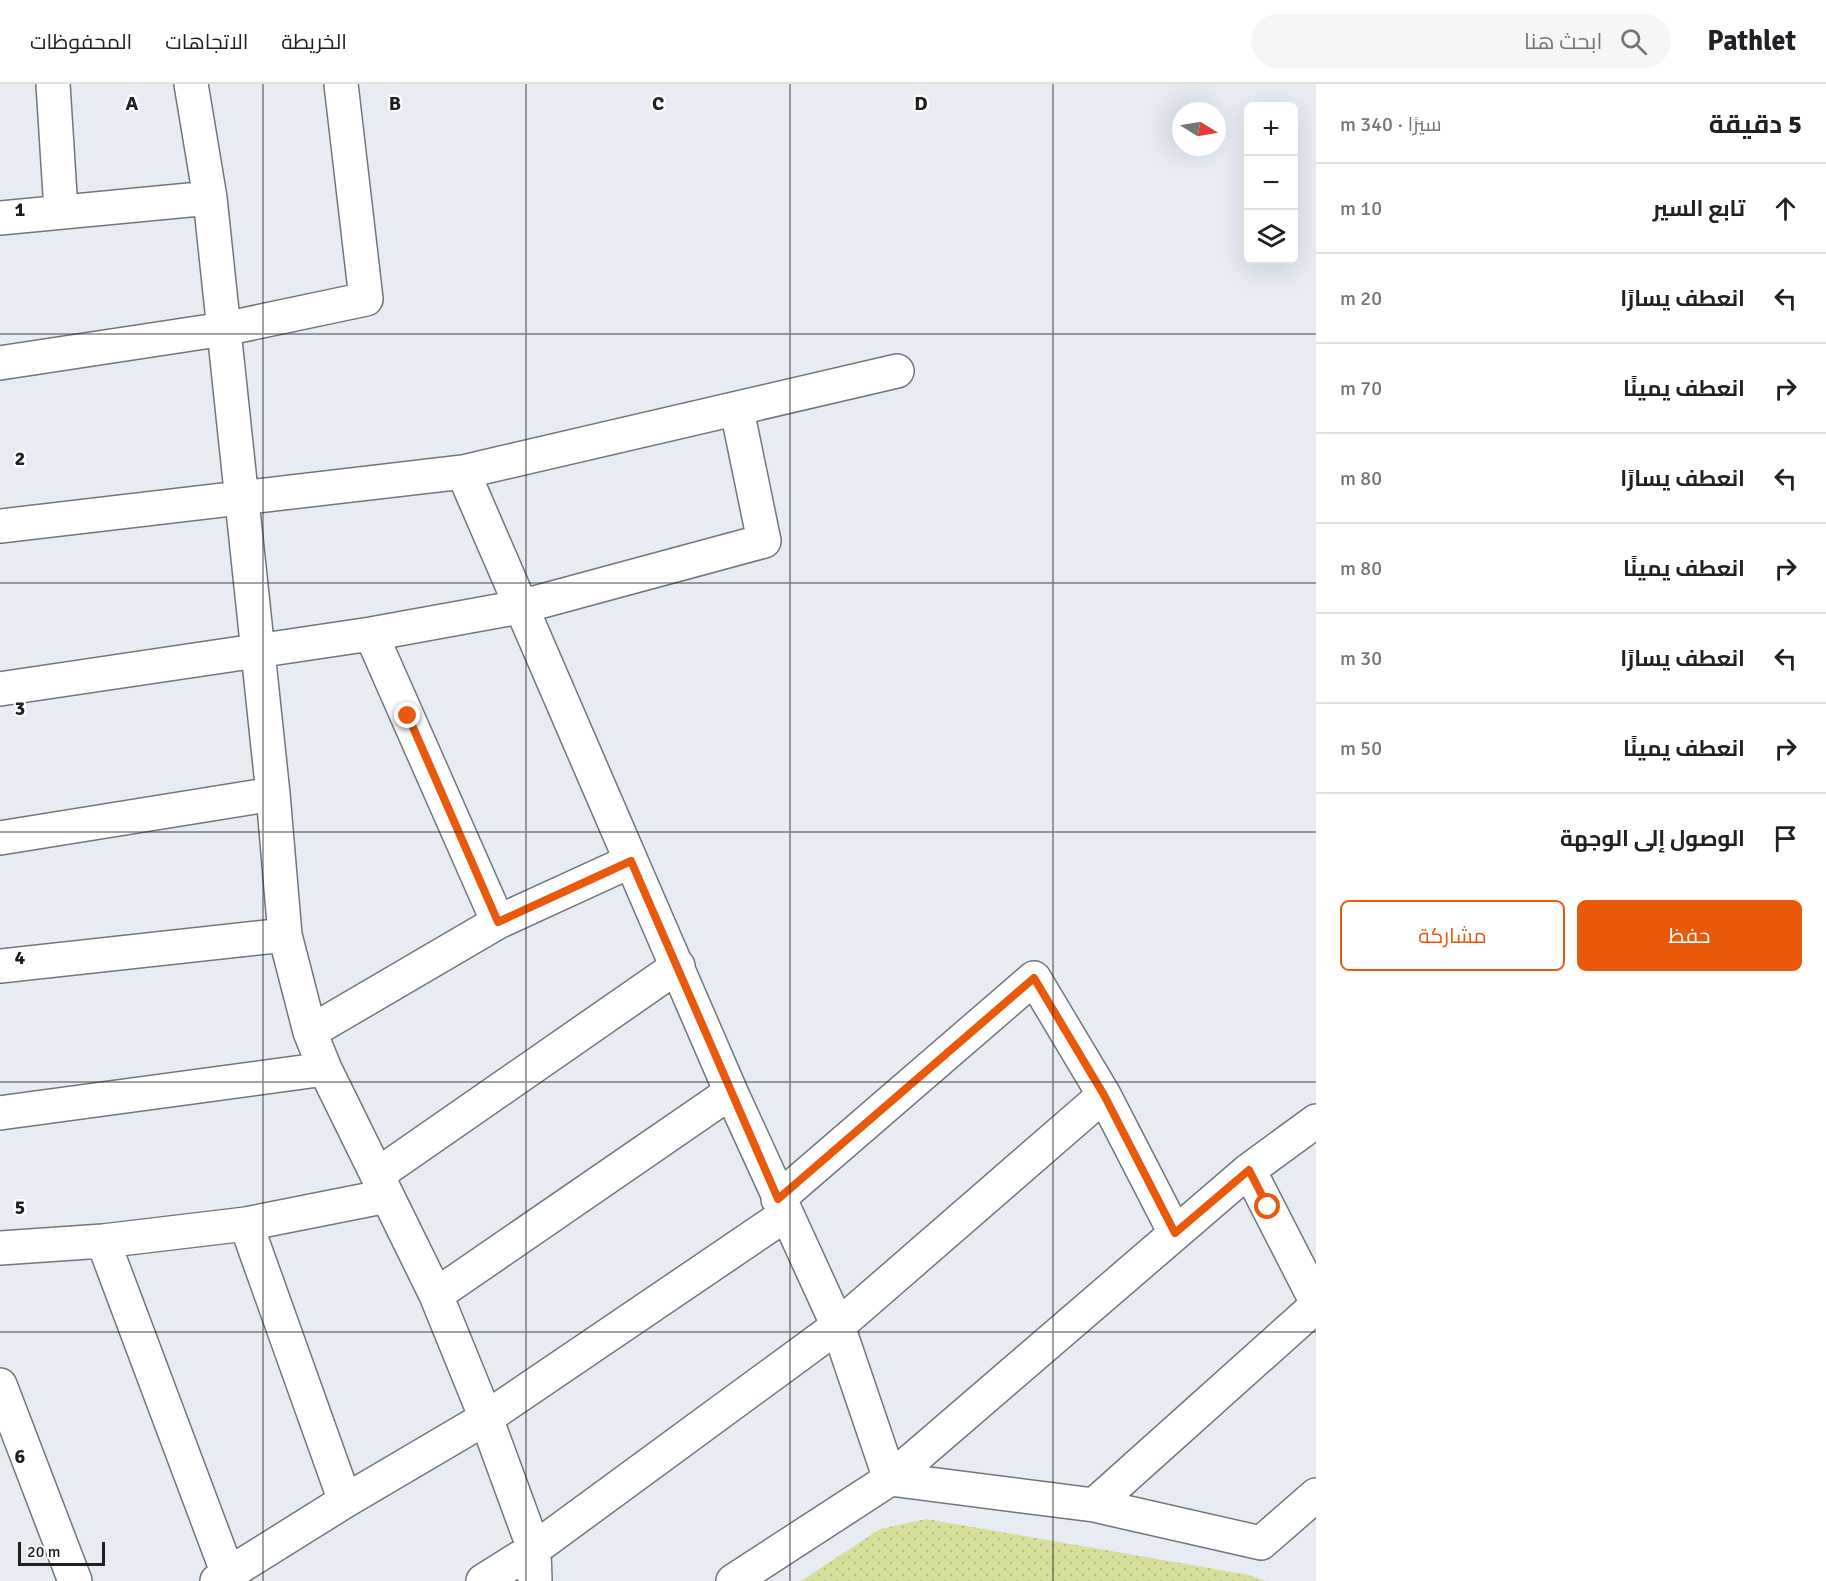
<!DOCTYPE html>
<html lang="ar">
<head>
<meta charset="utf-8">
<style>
  :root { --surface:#fff; --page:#f6f6f6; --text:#202124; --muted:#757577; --line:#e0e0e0; --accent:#ea580c }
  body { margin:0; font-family:Signika,Cairo,sans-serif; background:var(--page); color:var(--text); direction:rtl }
  .controls { position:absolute; right:18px; top:18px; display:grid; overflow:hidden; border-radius:9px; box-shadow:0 6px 24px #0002 }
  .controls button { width:54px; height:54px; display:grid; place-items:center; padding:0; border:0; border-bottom:2px solid var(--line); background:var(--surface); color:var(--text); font:30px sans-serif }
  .compass { position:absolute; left:1172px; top:18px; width:54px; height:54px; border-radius:50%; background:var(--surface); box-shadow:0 6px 24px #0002; rotate:101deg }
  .scale { position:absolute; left:18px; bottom:15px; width:87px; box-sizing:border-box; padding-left:6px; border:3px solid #1d1f21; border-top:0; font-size:16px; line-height:21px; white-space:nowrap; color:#1d1f21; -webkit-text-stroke:4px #fff; paint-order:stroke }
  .stop { position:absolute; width:18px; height:18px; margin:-14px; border:4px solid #ea580c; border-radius:50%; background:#fff }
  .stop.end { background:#ea580c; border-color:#fff; box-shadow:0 2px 6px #0008 }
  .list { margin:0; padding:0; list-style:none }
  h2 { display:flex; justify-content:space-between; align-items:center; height:78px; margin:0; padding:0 24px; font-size:26px }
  h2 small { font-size:20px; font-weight:400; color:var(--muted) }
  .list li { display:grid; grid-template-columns:39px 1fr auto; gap:18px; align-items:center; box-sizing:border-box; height:90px; padding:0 24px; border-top:2px solid var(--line) }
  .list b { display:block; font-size:22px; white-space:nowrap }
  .list em { font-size:20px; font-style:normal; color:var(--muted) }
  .actions { display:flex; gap:12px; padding:18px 24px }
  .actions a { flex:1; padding:14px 0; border:2px solid var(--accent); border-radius:9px; text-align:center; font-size:21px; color:var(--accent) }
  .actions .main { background:var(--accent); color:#fff }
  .icon { flex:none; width:33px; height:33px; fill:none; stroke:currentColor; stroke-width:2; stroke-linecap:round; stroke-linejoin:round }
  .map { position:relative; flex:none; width:1316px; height:1497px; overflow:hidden; direction:ltr }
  header { display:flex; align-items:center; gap:36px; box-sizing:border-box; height:84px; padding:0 30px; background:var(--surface); border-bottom:2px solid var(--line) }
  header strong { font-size:28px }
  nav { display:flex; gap:33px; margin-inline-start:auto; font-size:21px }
  .search { width:420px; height:54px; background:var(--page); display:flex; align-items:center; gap:15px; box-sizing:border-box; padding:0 21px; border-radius:33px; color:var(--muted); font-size:22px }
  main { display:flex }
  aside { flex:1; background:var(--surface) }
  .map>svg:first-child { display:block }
  .grass { fill:url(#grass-dots) }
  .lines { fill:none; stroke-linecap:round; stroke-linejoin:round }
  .street-casing { stroke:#71767c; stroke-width:36 }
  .street { stroke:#fff; stroke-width:33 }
  .route { stroke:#ea580c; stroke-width:8 }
  .grid { fill:none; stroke:#1d1f21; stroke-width:1.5; stroke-opacity:0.55 }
  .grid-label { font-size:20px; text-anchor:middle; font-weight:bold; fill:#1d1f21; stroke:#fff; stroke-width:4.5; stroke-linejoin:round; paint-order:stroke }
</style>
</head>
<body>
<header>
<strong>Pathlet</strong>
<div class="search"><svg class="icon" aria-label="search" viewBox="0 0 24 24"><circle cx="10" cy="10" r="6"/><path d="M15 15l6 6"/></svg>ابحث هنا</div>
<nav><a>الخريطة</a><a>الاتجاهات</a><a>المحفوظات</a></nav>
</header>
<main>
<aside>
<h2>5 دقيقة<small>سيرًا · 340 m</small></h2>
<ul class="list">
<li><svg class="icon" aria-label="ahead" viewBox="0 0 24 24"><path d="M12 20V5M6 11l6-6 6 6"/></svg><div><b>تابع السير</b></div><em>10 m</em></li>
<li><svg class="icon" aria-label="left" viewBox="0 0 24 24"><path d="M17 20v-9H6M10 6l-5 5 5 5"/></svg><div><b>انعطف يسارًا</b></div><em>20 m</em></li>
<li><svg class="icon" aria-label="right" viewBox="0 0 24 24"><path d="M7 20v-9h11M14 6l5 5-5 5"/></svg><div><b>انعطف يمينًا</b></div><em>70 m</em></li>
<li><svg class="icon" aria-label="left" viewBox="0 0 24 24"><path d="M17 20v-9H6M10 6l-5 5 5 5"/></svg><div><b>انعطف يسارًا</b></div><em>80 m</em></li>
<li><svg class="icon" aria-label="right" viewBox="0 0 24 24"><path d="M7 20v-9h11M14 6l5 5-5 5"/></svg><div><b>انعطف يمينًا</b></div><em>80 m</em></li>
<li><svg class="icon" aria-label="left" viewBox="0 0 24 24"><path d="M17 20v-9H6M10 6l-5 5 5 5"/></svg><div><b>انعطف يسارًا</b></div><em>30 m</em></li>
<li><svg class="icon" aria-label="right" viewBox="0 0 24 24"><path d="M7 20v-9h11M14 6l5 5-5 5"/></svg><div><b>انعطف يمينًا</b></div><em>50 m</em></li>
<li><svg class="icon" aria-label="arrive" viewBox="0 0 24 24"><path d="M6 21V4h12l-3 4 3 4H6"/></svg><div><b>الوصول إلى الوجهة</b></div></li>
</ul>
<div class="actions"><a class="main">حفظ</a><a>مشاركة</a></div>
</aside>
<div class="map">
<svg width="1316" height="1497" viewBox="0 0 1316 1497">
  <defs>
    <pattern id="grass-dots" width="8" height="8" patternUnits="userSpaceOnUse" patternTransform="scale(1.5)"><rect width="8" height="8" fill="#d5df9a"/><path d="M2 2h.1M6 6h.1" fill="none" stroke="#b6bf84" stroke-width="1.8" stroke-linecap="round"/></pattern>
  </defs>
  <rect width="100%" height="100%" fill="#e7ecf3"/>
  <path class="grass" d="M 926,1435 L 1249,1491 L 1266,1497 L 801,1497 L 880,1445 Z"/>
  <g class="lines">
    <defs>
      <path id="street" d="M 53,0 L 61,127
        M 191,0 L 210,114 L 273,710 L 285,851 L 310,948 L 325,985 L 436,1211 L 486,1334 L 534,1465 L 535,1497
        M 0,134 L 210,114
        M 0,279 L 224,245 L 366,215 L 341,0
        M 897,287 L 463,388 L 731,1008 L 838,1242 L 890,1395 L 1094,1421 L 1261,1459 L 1316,1411
        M 0,442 L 463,388
        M 371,550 L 498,838
        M 0,605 L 371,550 L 520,523 L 764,457 L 737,326
        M 0,754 L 273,710
        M 0,882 L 285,851
        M 310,948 L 498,838 L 631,777
        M 0,1029 L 325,985
        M 1249,1086 L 1316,1217
        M 377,1091 L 678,882
        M 778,1115 L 1034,894 L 1104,1011 L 1175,1149
        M 246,1140 L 345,1417
        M 103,1157 L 228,1490
        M 0,1164 L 103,1157 L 246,1140 L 387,1112
        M 436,1211 L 731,1008
        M 0,1301 L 75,1497
        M 1094,1421 L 1316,1222
        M 217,1497 L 345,1417 L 486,1334 L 785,1131
        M 483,1497 L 534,1465 L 838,1242 L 1104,1011
        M 733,1497 L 890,1395 L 1249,1086 L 1316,1037"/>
    </defs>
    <use href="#street" class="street-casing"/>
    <use href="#street" class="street"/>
  </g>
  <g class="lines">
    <path class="route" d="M 408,632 L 498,838 L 631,777 L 778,1115 L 1034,894 L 1104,1011 L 1175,1149 L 1249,1086 L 1268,1123"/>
  </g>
  <path class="grid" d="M 263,0 L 263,1497M 526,0 L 526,1497M 790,0 L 790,1497M 1053,0 L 1053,1497M 0,250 L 1316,250M 0,499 L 1316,499M 0,748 L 1316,748M 0,998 L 1316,998M 0,1248 L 1316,1248"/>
  <g class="grid-label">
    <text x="132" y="26">A</text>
    <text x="395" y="26">B</text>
    <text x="658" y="26">C</text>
    <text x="921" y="26">D</text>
    <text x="20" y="132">1</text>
    <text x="20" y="381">2</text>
    <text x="20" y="631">3</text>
    <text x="20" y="880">4</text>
    <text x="20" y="1130">5</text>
    <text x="20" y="1379">6</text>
  </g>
</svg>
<div class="controls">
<button>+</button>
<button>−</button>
<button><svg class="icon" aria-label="layers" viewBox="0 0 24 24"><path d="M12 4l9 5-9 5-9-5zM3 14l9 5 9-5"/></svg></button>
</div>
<svg class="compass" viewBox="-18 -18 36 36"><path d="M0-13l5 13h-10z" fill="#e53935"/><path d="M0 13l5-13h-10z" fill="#757577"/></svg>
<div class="scale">20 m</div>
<div class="stop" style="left:1268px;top:1123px"></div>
<div class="stop end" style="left:408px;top:632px"></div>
</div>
</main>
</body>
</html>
